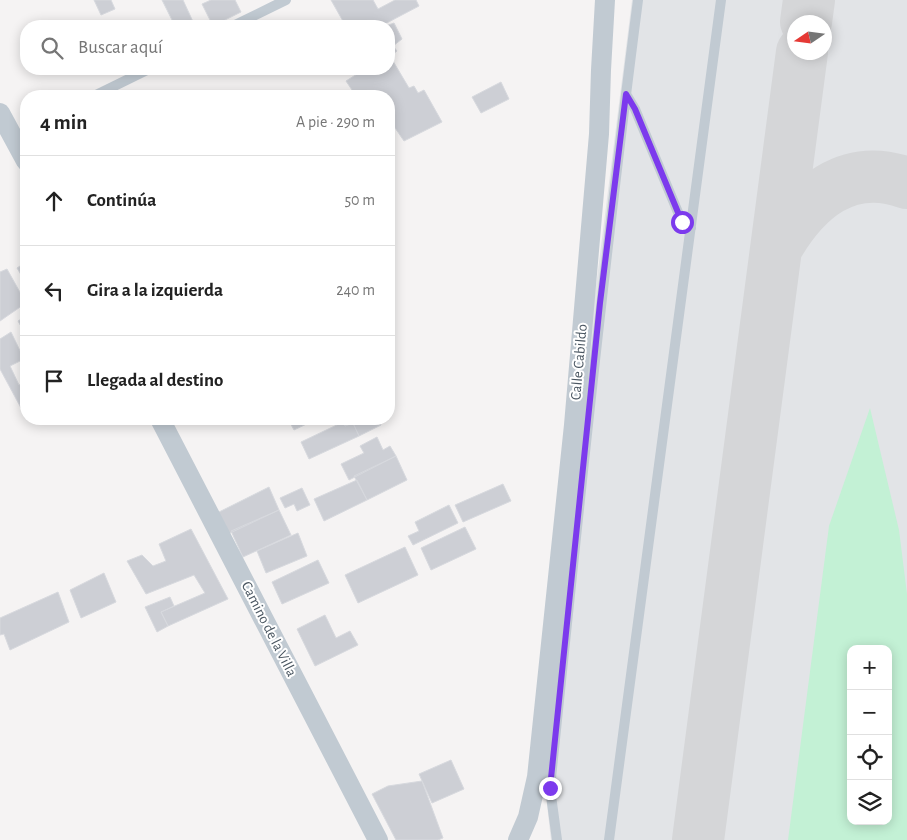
<!DOCTYPE html>
<html lang="es">
<head>
<meta charset="utf-8">
<style>
  :root { --surface:#fff; --page:#f6f6f6; --text:#222; --muted:#767676; --line:#e0e0e0 }
  body { margin:0; font-family:"Alegreya Sans",sans-serif; background:var(--page); color:var(--text) }
  .controls { position:absolute; right:15px; bottom:15px; display:grid; overflow:hidden; border-radius:10px; box-shadow:0 2px 12px #0003 }
  .controls button { width:45px; height:45px; display:grid; place-items:center; padding:0; border:0; border-bottom:1px solid var(--line); background:var(--surface); color:var(--text); font:25px sans-serif }
  .compass { position:absolute; left:787px; top:15px; width:45px; height:45px; border-radius:50%; background:var(--surface); box-shadow:0 2px 12px #0003; rotate:257deg }
  .stop { position:absolute; width:15px; height:15px; margin:-11px; border:4px solid #7c3aed; border-radius:50%; background:#fff }
  .stop.end { background:#7c3aed; border-color:#fff; box-shadow:0 1px 5px #0008 }
  .list { margin:0; padding:0; list-style:none }
  h2 { display:flex; justify-content:space-between; align-items:center; height:65px; margin:0; padding:0 20px; font-size:21px }
  h2 small { font-size:16px; font-weight:400; color:var(--muted) }
  .list li { display:grid; grid-template-columns:32px 1fr auto; gap:15px; align-items:center; box-sizing:border-box; height:90px; padding:0 20px; border-top:1px solid var(--line) }
  .list b { display:block; font-size:19px; white-space:nowrap }
  .list em { font-size:16px; font-style:normal; color:var(--muted) }
  .icon { flex:none; width:28px; height:28px; fill:none; stroke:currentColor; stroke-width:2; stroke-linecap:round; stroke-linejoin:round }
  .map { position:relative; flex:none; width:907px; height:840px; overflow:hidden }
  .search { position:absolute; background:var(--surface); box-shadow:0 2px 12px #0003; left:20px; top:20px; width:375px; height:55px; display:flex; align-items:center; gap:12px; box-sizing:border-box; padding:0 18px; border-radius:20px; color:var(--muted); font-size:19px }
  .panel { position:absolute; background:var(--surface); box-shadow:0 2px 12px #0003; left:20px; top:90px; width:375px; height:335px; border-radius:20px }
  .map>svg:first-child { display:block }
  .airport { fill:#e2e4e7; fill-rule:evenodd }
  .green { fill:#c3f1d5; fill-rule:evenodd }
  .lines { fill:none; stroke-linecap:round; stroke-linejoin:round }
  .taxiway { stroke:#d5d6d8; stroke-width:52 }
  .building { fill:#cdcfd5; stroke:#d7d9de }
  .service { stroke:#c1cad2; stroke-width:10 }
  .minor { stroke:#c1cad2; stroke-width:20 }
  .route { stroke:#7c3aed; stroke-width:6 }
  .labels { text-anchor:middle; dominant-baseline:central; stroke-width:4; stroke-linejoin:round; paint-order:stroke }
  .street-label { font-size:15px; fill:#4a5661; stroke:#fff }
</style>
</head>
<body>
<div class="map">
<svg width="907" height="840" viewBox="0 0 907 840">
  <rect width="100%" height="100%" fill="#f5f3f3"/>
  <path class="airport" d="M 632,0 L 907,0 L 907,840 L 551,840 L 545,787 L 594,302 ZM 794,22 L 824,22 L 824,52 L 794,52 ZM 851,649 L 888,649 L 888,821 L 851,821 Z"/>
  <path class="green" d="M 870,408 L 899,530 L 907,594 L 907,840 L 788,840 L 829,526 ZM 851,649 L 888,649 L 888,821 L 851,821 Z"/>
  <g class="lines">
    <path class="taxiway" d="M 806,22 L 809,0
      M 777,247 C 805,199 847,161 907,183
      M 698,840 L 802,52"/>
  </g>
  <path class="building" d="M 94,0 L 111,0 L 115,9 L 101,15 Z
    M 162,0 L 183,0 L 195,26 L 175,26 Z
    M 211,0 L 235,0 L 241,12 L 213,26 L 202,4 Z
    M 331,0 L 373,0 L 378,9 L 395,0 L 416,0 L 419,6 L 381,26 L 338,26 L 344,23 Z
    M 394,23 L 402,39 L 393,46 L 397,51 L 390,56 L 409,88 L 414,86 L 418,93 L 424,90 L 442,122 L 404,141 L 389,119 L 389,96 L 356,96 L 346,81 L 365,69 L 389,69 L 389,26 L 386,26 Z
    M 501,82 L 509,99 L 481,113 L 472,97 Z
    M 26,262 L 26,283 L 17,268 Z
    M 7,269 L 26,303 L 0,321 L 0,272 Z
    M 26,316 L 26,327 L 23,330 L 18,321 Z
    M 11,332 L 24,359 L 10,366 L 19,385 L 26,382 L 26,406 L 21,408 L 0,369 L 0,339 Z
    M 288,419 L 317,419 L 294,430 Z
    M 341,419 L 378,419 L 381,425 L 359,436 L 353,423 L 345,426 Z
    M 343,422 L 345,426 L 353,423 L 359,436 L 309,459 L 301,442 Z
    M 377,437 L 383,450 L 390,446 L 396,456 L 349,480 L 341,464 L 364,453 L 360,446 Z
    M 396,456 L 407,480 L 367,500 L 354,476 Z
    M 357,480 L 367,500 L 324,521 L 314,499 Z
    M 503,484 L 511,501 L 463,522 L 455,505 Z
    M 269,487 L 279,510 L 228,534 L 217,513 Z
    M 302,488 L 310,505 L 297,511 L 294,504 L 285,508 L 280,498 Z
    M 449,505 L 458,523 L 413,545 L 408,536 L 419,531 L 415,522 Z
    M 279,510 L 291,535 L 243,557 L 231,531 Z
    M 465,527 L 476,549 L 431,570 L 421,548 Z
    M 191,529 L 228,599 L 168,626 L 161,612 L 205,593 L 194,575 L 146,594 L 127,561 L 142,555 L 153,566 L 166,561 L 159,544 Z
    M 298,533 L 307,556 L 266,573 L 257,551 Z
    M 405,547 L 418,575 L 358,603 L 345,575 Z
    M 318,560 L 329,583 L 282,604 L 272,582 Z
    M 104,573 L 116,602 L 81,618 L 70,590 Z
    M 58,592 L 69,622 L 10,650 L 4,634 L 0,635 L 0,618 Z
    M 170,597 L 174,606 L 161,612 L 168,626 L 157,632 L 145,607 Z
    M 325,615 L 336,638 L 350,631 L 358,645 L 315,666 L 297,629 Z
    M 451,760 L 464,789 L 432,803 L 419,774 Z
    M 422,781 L 443,838 L 438,840 L 396,840 L 372,794 L 388,786 Z"/>
  <g class="lines">
    <path class="service" d="M 233,26 L 286,0
      M 626,94 L 635,109 L 682,222 L 691,228
      M 94,96 L 149,69
      M 557,840 L 550,788 C 577,525 604,262 638,0
      M 609,840 L 721,0"/>
    <path class="minor" d="M 0,113 L 26,161
      M 160,419 L 378,840
      M 518,840 L 528,817 L 537,777 L 574,425 L 599,134 L 601,70 L 605,0"/>
  </g>
  <g class="lines">
    <path class="route" d="M 550,788 L 600,303 L 626,94 L 635,109 L 682,222"/>
  </g>
  <g class="labels">
    <g class="street-label">
      <text transform="translate(579 362) rotate(-85)">Calle Cabildo</text>
      <text transform="translate(269 629) rotate(63)">Camino de la Villa</text>
    </g>
  </g>
</svg>
<div class="controls">
<button>+</button>
<button>−</button>
<button><svg class="icon" aria-label="locate" viewBox="0 0 24 24"><circle cx="12" cy="12" r="6"/><path d="M12 2v4M12 18v4M2 12h4M18 12h4"/></svg></button>
<button><svg class="icon" aria-label="layers" viewBox="0 0 24 24"><path d="M12 4l9 5-9 5-9-5zM3 14l9 5 9-5"/></svg></button>
</div>
<svg class="compass" viewBox="-18 -18 36 36"><path d="M0-13l5 13h-10z" fill="#e53935"/><path d="M0 13l5-13h-10z" fill="#767676"/></svg>
<div class="stop" style="left:682px;top:222px"></div>
<div class="stop end" style="left:550px;top:788px"></div>
<div class="search"><svg class="icon" aria-label="search" viewBox="0 0 24 24"><circle cx="10" cy="10" r="6"/><path d="M15 15l6 6"/></svg>Buscar aquí</div>
<section class="panel">
<h2>4 min<small>A pie · 290 m</small></h2>
<ul class="list">
<li><svg class="icon" aria-label="ahead" viewBox="0 0 24 24"><path d="M12 20V5M6 11l6-6 6 6"/></svg><div><b>Continúa</b></div><em>50 m</em></li>
<li><svg class="icon" aria-label="left" viewBox="0 0 24 24"><path d="M17 20v-9H6M10 6l-5 5 5 5"/></svg><div><b>Gira a la izquierda</b></div><em>240 m</em></li>
<li><svg class="icon" aria-label="arrive" viewBox="0 0 24 24"><path d="M6 21V4h12l-3 4 3 4H6"/></svg><div><b>Llegada al destino</b></div></li>
</ul>
</section>
</div>
</body>
</html>
